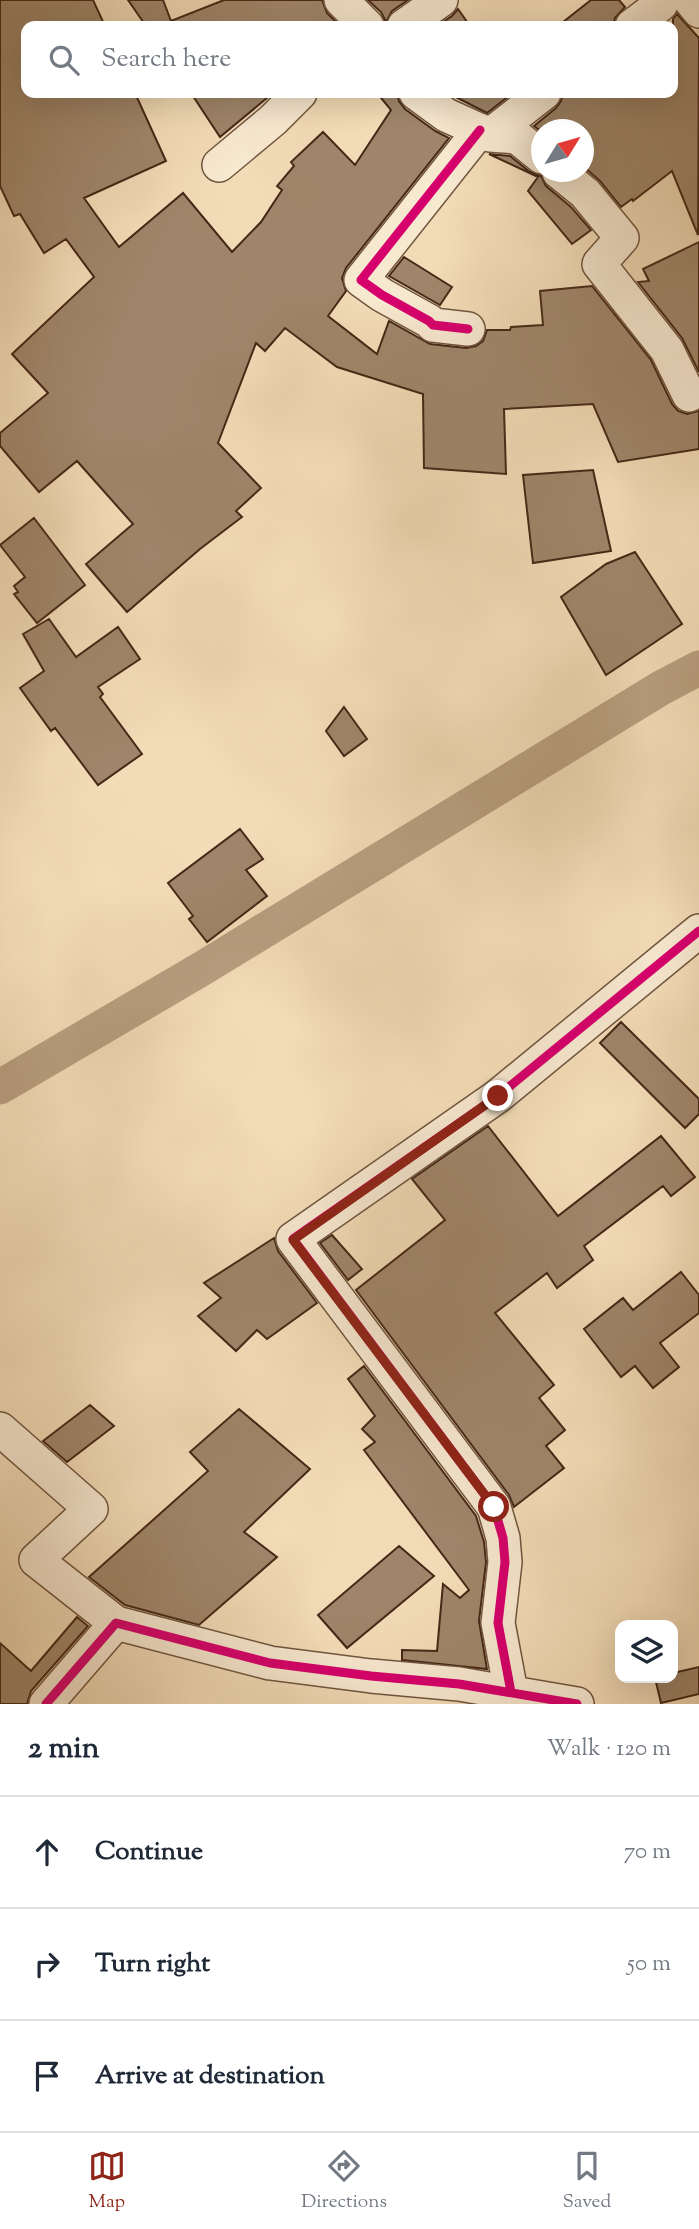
<!DOCTYPE html>
<html lang="en">
<head>
<meta charset="utf-8">
<style>
  :root { --surface:#fff; --page:#f2f2f3; --text:#1f2937; --muted:#747a83; --line:#e0e1e3; --accent:#8f2418 }
  body { margin:0; font-family:"Sorts Mill Goudy",serif; background:var(--page); color:var(--text) }
  .controls { position:absolute; right:21px; bottom:21px; display:grid; overflow:hidden; border-radius:14px; box-shadow:0 7px 28px #0002 }
  .controls button { width:63px; height:63px; display:grid; place-items:center; padding:0; border:0; border-bottom:2px solid var(--line); background:var(--surface); color:var(--text); font:35px sans-serif }
  .compass { position:absolute; left:531px; top:119px; width:63px; height:63px; border-radius:50%; background:var(--surface); box-shadow:0 7px 28px #0002; rotate:53deg }
  .stop { position:absolute; width:21px; height:21px; margin:-16px; border:5px solid #8f2418; border-radius:50%; background:#fff }
  .stop.end { background:#8f2418; border-color:#fff; box-shadow:0 2px 7px #0008 }
  .list { margin:0; padding:0; list-style:none }
  h2 { display:flex; justify-content:space-between; align-items:center; height:91px; margin:0; padding:0 28px; font-size:30px }
  h2 small { font-size:23px; font-weight:400; color:var(--muted) }
  .list li { display:grid; grid-template-columns:46px 1fr auto; gap:21px; align-items:center; box-sizing:border-box; height:112px; padding:0 28px; border-top:2px solid var(--line) }
  .list b { display:block; font-size:26px; white-space:nowrap }
  .list em { font-size:23px; font-style:normal; color:var(--muted) }
  .icon { flex:none; width:38px; height:38px; fill:none; stroke:currentColor; stroke-width:2; stroke-linecap:round; stroke-linejoin:round }
  .map { position:relative; flex:none; width:699px; height:1704px; overflow:hidden }
  .search { position:absolute; background:var(--surface); box-shadow:0 7px 28px #0002; left:21px; right:21px; top:21px; height:77px; display:flex; align-items:center; gap:18px; box-sizing:border-box; padding:0 24px; border-radius:14px; color:var(--muted); font-size:26px }
  .sheet { height:427px; background:var(--surface) }
  nav { display:flex; justify-content:space-around; align-items:center; box-sizing:border-box; height:98px; border-top:2px solid var(--line); background:var(--surface); font-size:19px; color:var(--muted) }
  nav a { display:grid; justify-items:center; gap:4px }
  nav .on { color:var(--accent) }
  .map>svg:first-child { display:block }
  .lines { fill:none; stroke-linecap:round; stroke-linejoin:round }
  .canal { stroke:#b89f80; stroke-width:35 }
  .building { fill:#9f866a; stroke:#462816; stroke-width:2 }
  .street-casing { stroke:#71553e; stroke-width:36 }
  .street { stroke:#f7e8d0; stroke-width:33 }
  .cycleway-casing { stroke:#f7e8d0; stroke-width:13 }
  .cycleway { stroke:#d6006c; stroke-width:9 }
  .route { stroke:#8f2418; stroke-width:9 }
</style>
</head>
<body>
<div class="map">
<svg width="699" height="1704" viewBox="0 0 699 1704">
  <rect width="100%" height="100%" fill="#f2dcb7"/>
  <filter id="stains"><feTurbulence type="fractalNoise" baseFrequency=".00286" numOctaves="4"/><feColorMatrix values="0 0 0 0 .2 0 0 0 0 .09 0 0 0 0 .02 0 0 0 .5 -.17"/></filter>
  <radialGradient id="worn" r=".72"><stop offset=".6" stop-color="#630" stop-opacity="0"/><stop offset="1" stop-color="#630" stop-opacity=".3"/></radialGradient>
  <g class="lines">
    <path class="canal" d="M 0,1087 L 203,968 L 661,688 L 699,668"/>
  </g>
  <path class="building" d="M 0,0 L 93,0 L 105,26 L 26,26 L 26,93 L 135,93 L 166,161 L 84,198 L 119,247 L 183,193 L 232,252 L 261,222 L 282,190 L 277,186 L 294,166 L 291,162 L 323,132 L 355,165 L 391,110 L 377,93 L 397,93 L 399,101 L 405,109 L 435,131 L 449,138 L 346,268 L 342,278 L 346,291 L 328,316 L 377,354 L 389,321 L 430,344 L 466,348 L 476,346 L 483,341 L 487,330 L 510,330 L 511,327 L 543,325 L 540,291 L 592,286 L 651,360 L 672,404 L 678,411 L 687,414 L 699,411 L 699,449 L 618,462 L 593,404 L 504,409 L 506,474 L 424,468 L 423,394 L 337,367 L 285,328 L 265,351 L 256,343 L 218,443 L 261,488 L 236,511 L 242,517 L 200,549 L 127,612 L 86,564 L 133,524 L 77,461 L 39,492 L 0,446 L 0,433 L 48,393 L 12,354 L 94,277 L 66,239 L 44,253 L 20,214 L 14,216 L 0,186 Z
    M 128,0 L 163,0 L 171,21 L 224,0 L 322,0 L 327,13 L 340,26 L 146,26 Z
    M 368,0 L 408,0 L 392,11 L 386,22 L 381,12 Z
    M 591,0 L 619,0 L 625,7 L 615,18 L 613,26 L 558,26 Z
    M 458,9 L 470,26 L 437,26 L 452,16 Z
    M 677,14 L 699,38 L 698,235 L 672,171 L 633,201 L 632,199 L 621,207 L 600,181 L 584,167 L 584,130 L 542,130 L 542,132 L 534,126 L 556,108 L 561,101 L 563,93 L 673,93 L 673,19 Z
    M 191,93 L 273,93 L 220,137 Z
    M 448,93 L 513,93 L 487,113 Z
    M 489,154 L 510,156 L 530,172 L 541,176 L 546,186 L 571,207 L 591,230 L 572,244 L 528,191 L 538,177 Z
    M 699,242 L 699,372 L 682,338 L 638,282 L 649,281 L 643,269 Z
    M 404,257 L 452,287 L 440,305 L 389,276 Z
    M 593,470 L 611,551 L 533,563 L 523,475 Z
    M 34,518 L 85,585 L 37,623 L 14,594 L 18,592 L 14,586 L 25,577 L 0,545 Z
    M 635,552 L 682,624 L 606,675 L 561,597 L 606,564 Z
    M 49,619 L 76,657 L 118,627 L 140,659 L 98,687 L 103,694 L 100,697 L 142,754 L 98,785 L 55,728 L 51,731 L 20,688 L 44,671 L 23,634 Z
    M 344,707 L 367,739 L 344,756 L 326,731 Z
    M 240,829 L 263,859 L 246,870 L 267,896 L 207,942 L 189,919 L 193,916 L 168,883 Z
    M 621,1022 L 699,1099 L 699,1114 L 685,1128 L 600,1043 Z
    M 488,1126 L 558,1216 L 661,1136 L 695,1177 L 671,1196 L 663,1186 L 584,1246 L 593,1260 L 557,1288 L 547,1273 L 495,1313 L 554,1385 L 539,1398 L 565,1430 L 546,1446 L 564,1468 L 514,1507 L 509,1495 L 356,1290 L 445,1220 L 412,1179 Z
    M 332,1235 L 362,1269 L 348,1280 L 320,1243 Z
    M 274,1238 L 278,1251 L 317,1303 L 267,1339 L 257,1330 L 236,1351 L 198,1316 L 221,1298 L 204,1283 Z
    M 681,1272 L 699,1295 L 699,1313 L 660,1343 L 679,1367 L 653,1388 L 635,1366 L 621,1377 L 584,1329 L 623,1298 L 633,1310 Z
    M 364,1366 L 476,1516 L 484,1542 L 486,1562 L 479,1621 L 487,1669 L 402,1660 L 402,1650 L 437,1651 L 443,1584 L 460,1598 L 469,1590 L 364,1450 L 375,1442 L 362,1429 L 375,1416 L 348,1379 Z
    M 90,1405 L 114,1426 L 67,1462 L 43,1441 Z
    M 239,1409 L 310,1469 L 244,1532 L 277,1557 L 199,1625 L 125,1605 L 89,1577 L 208,1471 L 190,1452 Z
    M 399,1546 L 434,1576 L 347,1648 L 318,1615 Z
    M 77,1617 L 88,1626 L 31,1691 L 27,1704 L 0,1704 L 0,1643 L 31,1671 Z
    M 699,1667 L 699,1694 L 661,1703 L 655,1678 L 673,1678 L 673,1673 Z"/>
  <g class="lines">
    <defs>
      <path id="street" d="M 341,0 L 367,26
        M 690,0 L 699,11
        M 404,26 L 441,0
        M 632,26 L 661,4 L 659,0
        M 416,93 L 446,115 L 490,135 L 517,137 L 542,157
        M 490,135 L 544,93
        M 219,165 L 273,120 L 300,93
        M 559,172 L 585,193 L 622,238 L 599,264 L 667,350 L 689,395
        M 468,329 L 433,325 L 429,321 L 382,295 L 361,280 L 480,130
        M 0,1429 L 91,1509 L 36,1560 L 116,1623
        M 511,1692 L 498,1623 L 505,1562 L 503,1538 L 494,1507 L 293,1239 L 498,1096 L 699,931
        M 46,1704 L 116,1623 L 270,1663 L 371,1676 L 459,1684 L 577,1704"/>
    </defs>
    <use href="#street" class="street-casing"/>
    <use href="#street" class="street"/>
    <defs>
      <path id="cycleway" d="M 468,329 L 433,325 L 429,321 L 382,295 L 361,280 L 480,130
        M 511,1692 L 498,1623 L 505,1562 L 503,1538 L 494,1507 L 293,1239 L 498,1096 L 699,931
        M 46,1704 L 116,1623 L 270,1663 L 371,1676 L 459,1684 L 577,1704"/>
    </defs>
    <use href="#cycleway" class="cycleway-casing"/>
    <use href="#cycleway" class="cycleway"/>
  </g>
  <g class="lines">
    <path class="route" d="M 494,1507 L 293,1240 L 498,1096"/>
  </g>
  <rect width="100%" height="100%" filter="url(#stains)"/>
  <rect width="100%" height="100%" fill="url(#worn)"/>
</svg>
<div class="controls">
<button><svg class="icon" aria-label="layers" viewBox="0 0 24 24"><path d="M12 4l9 5-9 5-9-5zM3 14l9 5 9-5"/></svg></button>
</div>
<svg class="compass" viewBox="-18 -18 36 36"><path d="M0-13l5 13h-10z" fill="#e53935"/><path d="M0 13l5-13h-10z" fill="#747a83"/></svg>
<div class="stop" style="left:494px;top:1507px"></div>
<div class="stop end" style="left:498px;top:1096px"></div>
<div class="search"><svg class="icon" aria-label="search" viewBox="0 0 24 24"><circle cx="10" cy="10" r="6"/><path d="M15 15l6 6"/></svg>Search here</div>
</div>
<section class="sheet">
<h2>2 min<small>Walk · 120 m</small></h2>
<ul class="list">
<li><svg class="icon" aria-label="ahead" viewBox="0 0 24 24"><path d="M12 20V5M6 11l6-6 6 6"/></svg><div><b>Continue</b></div><em>70 m</em></li>
<li><svg class="icon" aria-label="right" viewBox="0 0 24 24"><path d="M7 20v-9h11M14 6l5 5-5 5"/></svg><div><b>Turn right</b></div><em>50 m</em></li>
<li><svg class="icon" aria-label="arrive" viewBox="0 0 24 24"><path d="M6 21V4h12l-3 4 3 4H6"/></svg><div><b>Arrive at destination</b></div></li>
</ul>
</section>
<nav>
<a class="on"><svg class="icon" aria-label="map" viewBox="0 0 24 24"><path d="M3 6l6-2 6 2 6-2v14l-6 2-6-2-6 2zM9 4v14M15 6v14"/></svg>Map</a>
<a><svg class="icon" aria-label="directions" viewBox="0 0 24 24"><path d="M12 3l9 9-9 9-9-9zM9 14v-3h6M13 9l2 2-2 2"/></svg>Directions</a>
<a><svg class="icon" aria-label="saved" viewBox="0 0 24 24"><path d="M7 4h10v16l-5-4-5 4z"/></svg>Saved</a>
</nav>
</body>
</html>
